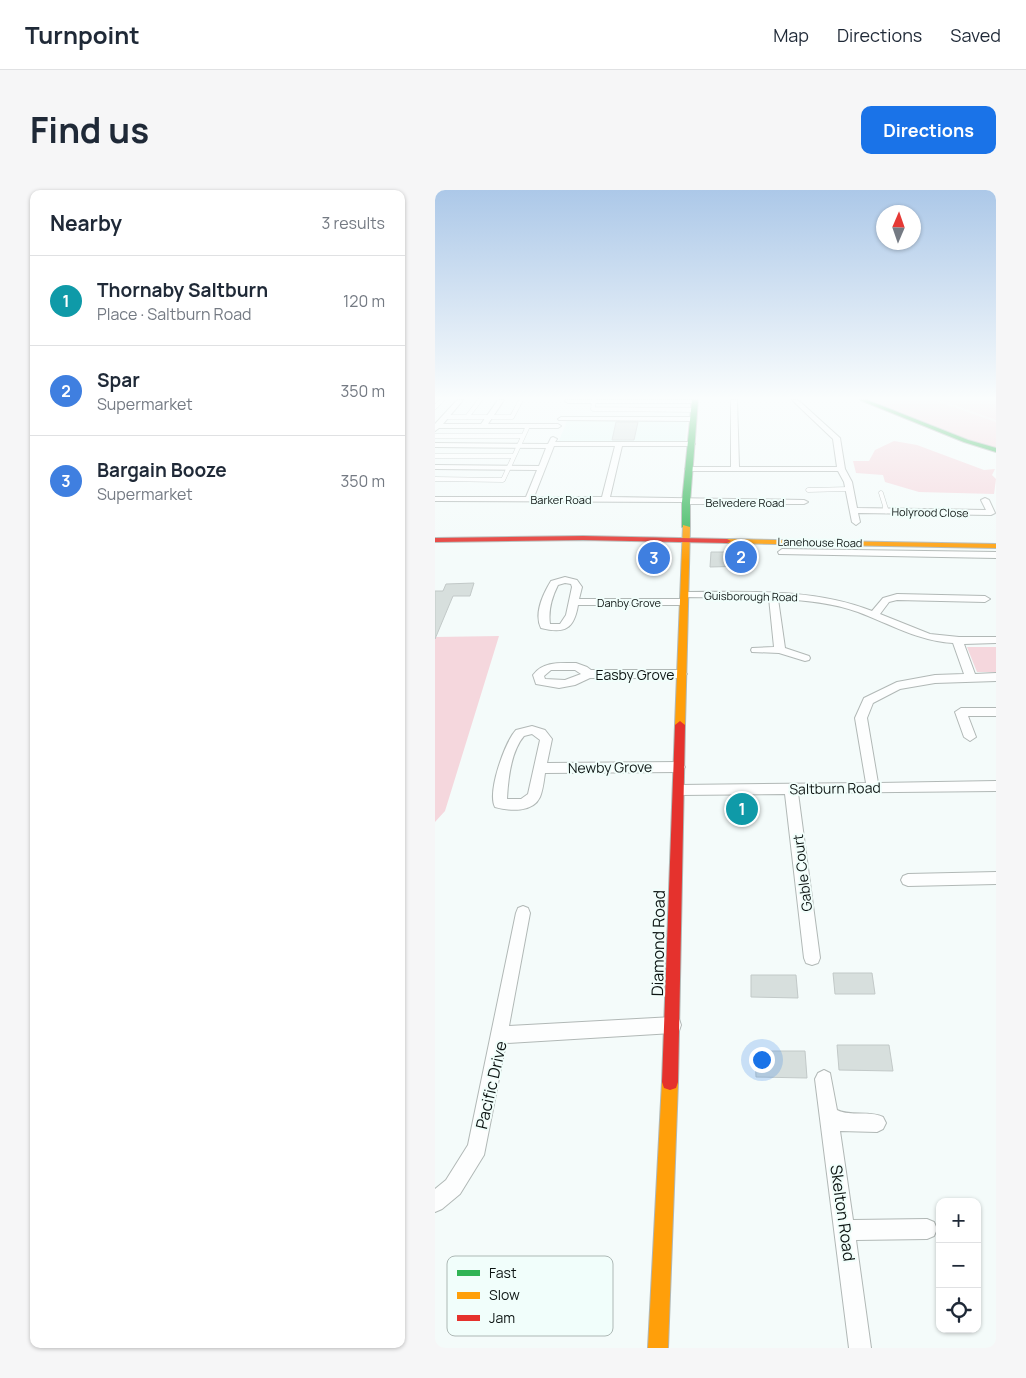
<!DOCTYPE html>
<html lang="en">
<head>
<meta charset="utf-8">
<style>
  :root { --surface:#fff; --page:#f6f6f7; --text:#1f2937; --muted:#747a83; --line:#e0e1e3; --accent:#1a73e8 }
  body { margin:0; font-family:Manrope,sans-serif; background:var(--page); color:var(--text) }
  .controls { position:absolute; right:15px; bottom:15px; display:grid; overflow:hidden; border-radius:10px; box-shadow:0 1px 4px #0004 }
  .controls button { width:45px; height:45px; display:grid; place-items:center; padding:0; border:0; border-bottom:1px solid var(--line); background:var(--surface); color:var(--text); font:25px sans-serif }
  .compass { position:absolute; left:441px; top:15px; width:45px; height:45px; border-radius:50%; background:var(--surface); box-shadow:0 1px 4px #0004; rotate:2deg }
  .you { position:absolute; left:326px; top:869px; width:18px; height:18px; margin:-12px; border:4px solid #fff; border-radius:50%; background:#1a73e8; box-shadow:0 0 0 8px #1a73e833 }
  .badge { display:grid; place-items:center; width:32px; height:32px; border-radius:50%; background:var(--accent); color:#fff; font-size:16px; font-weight:700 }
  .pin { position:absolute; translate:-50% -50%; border:2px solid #fff; box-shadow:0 1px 5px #0006 }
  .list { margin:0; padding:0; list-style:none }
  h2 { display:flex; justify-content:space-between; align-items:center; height:65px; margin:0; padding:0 20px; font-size:21px }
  h2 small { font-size:16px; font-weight:400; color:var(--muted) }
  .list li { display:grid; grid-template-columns:32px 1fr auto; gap:15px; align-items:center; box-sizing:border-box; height:90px; padding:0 20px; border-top:1px solid var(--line) }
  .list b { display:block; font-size:19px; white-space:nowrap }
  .list p { margin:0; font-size:16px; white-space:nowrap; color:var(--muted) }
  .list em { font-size:16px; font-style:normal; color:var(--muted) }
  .icon { flex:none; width:28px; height:28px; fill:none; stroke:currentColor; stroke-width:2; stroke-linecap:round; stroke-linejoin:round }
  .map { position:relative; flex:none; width:561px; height:1158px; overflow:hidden; border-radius:10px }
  header { display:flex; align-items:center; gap:30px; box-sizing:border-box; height:70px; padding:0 25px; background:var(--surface); border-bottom:1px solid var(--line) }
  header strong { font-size:24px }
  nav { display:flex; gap:28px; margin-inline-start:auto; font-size:18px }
  .intro { display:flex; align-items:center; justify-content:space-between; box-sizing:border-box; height:120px; padding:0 30px }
  h1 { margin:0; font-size:35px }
  .button { padding:12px 22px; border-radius:10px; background:var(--accent); color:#fff; font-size:18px; font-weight:700 }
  main { display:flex; gap:30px; padding:0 30px }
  aside { flex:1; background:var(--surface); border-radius:10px; box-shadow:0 1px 4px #0004 }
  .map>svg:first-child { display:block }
  .built { fill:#e5faf6 }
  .green { fill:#f5d7dd }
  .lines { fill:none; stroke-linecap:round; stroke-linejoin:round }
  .stream { stroke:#f3e6e8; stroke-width:2 }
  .building { fill:#d7dfdd; stroke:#c2c9c8 }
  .lane-far1-casing { stroke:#b1b8b6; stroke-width:5 }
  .lane-casing { stroke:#b1b8b6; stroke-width:5.5 }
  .street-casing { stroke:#b1b8b6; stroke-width:2 }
  .fast-casing { stroke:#b1b8b6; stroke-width:2 }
  .slow-casing { stroke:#b1b8b6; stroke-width:2 }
  .jam-casing { stroke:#b1b8b6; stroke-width:2 }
  .lane-far1 { stroke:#fdfefe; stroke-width:4 }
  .lane { stroke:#fdfefe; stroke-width:4.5 }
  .street { fill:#fdfefe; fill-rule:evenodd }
  .fast { fill:#30b455; fill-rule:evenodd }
  .slow { fill:#ff9f0a; fill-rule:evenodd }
  .jam { fill:#e5322d; fill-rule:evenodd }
  .labels { text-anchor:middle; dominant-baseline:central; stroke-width:4; stroke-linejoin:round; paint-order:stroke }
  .far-street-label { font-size:11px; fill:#0d1513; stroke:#f1fefb }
  .street-label { font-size:14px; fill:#0d1513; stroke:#f1fefb }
  .near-street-label { font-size:16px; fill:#0d1513; stroke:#f1fefb }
  .key { fill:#f1fefb; stroke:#adb8b5; stroke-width:1 }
  .key-label { font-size:14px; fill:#0d1513 }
</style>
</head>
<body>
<header>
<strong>Turnpoint</strong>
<nav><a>Map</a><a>Directions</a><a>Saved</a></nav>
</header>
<div class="intro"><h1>Find us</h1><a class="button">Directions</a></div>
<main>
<aside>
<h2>Nearby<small>3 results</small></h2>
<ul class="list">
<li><span class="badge" style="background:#0f9aa8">1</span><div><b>Thornaby Saltburn</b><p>Place · Saltburn Road</p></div><em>120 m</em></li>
<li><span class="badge" style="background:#3f7fe0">2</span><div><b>Spar</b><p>Supermarket</p></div><em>350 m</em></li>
<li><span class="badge" style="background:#3f7fe0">3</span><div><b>Bargain Booze</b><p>Supermarket</p></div><em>350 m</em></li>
</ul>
</aside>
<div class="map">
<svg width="561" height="1158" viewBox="0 0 561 1158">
  <rect width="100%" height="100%" fill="#f4fbfa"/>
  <path class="built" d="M 132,231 L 252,231 L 250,252 L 124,251 Z"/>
  <path class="green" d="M 435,210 L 561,210 L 561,258 L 533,249 Z
    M 459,251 L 482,255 L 549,280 L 560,279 L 557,285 L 561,289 L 559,304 L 484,302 L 450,292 L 448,285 L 421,283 L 418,271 L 434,271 L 440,260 Z
    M 64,446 L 10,621 L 0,632 L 0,447 Z
    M 532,457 L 561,457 L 561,482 L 542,482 Z"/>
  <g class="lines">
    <path class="stream" d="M 502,210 L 561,231"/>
  </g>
  <path class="building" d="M 181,232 L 203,232 L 199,250 L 177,250 Z
    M 276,362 L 314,362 L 313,376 L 275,377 Z
    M 39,393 L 35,406 L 18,406 L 0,449 L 0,401 L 8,401 L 11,394 Z
    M 290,614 L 323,614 L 323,624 L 290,624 Z
    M 398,783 L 437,783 L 440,804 L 400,804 Z
    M 316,785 L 361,785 L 363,808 L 316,807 Z
    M 402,855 L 454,855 L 458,881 L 404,880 Z
    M 320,861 L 370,861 L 372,888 L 321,887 Z"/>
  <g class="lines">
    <defs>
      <path id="lane-far1" d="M 159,210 L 158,219 L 259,220
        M 0,217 L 7,210
        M 10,227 L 77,227 L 86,210
        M 32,227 L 45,210
        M 0,246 L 87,246
        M 0,266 L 79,266
        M 0,289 L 68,290 L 93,236
        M 373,300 L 414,299
        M 446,303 L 451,319"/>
      <path id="lane" d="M 450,318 L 451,321"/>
      <path id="street" d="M 22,210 L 28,210 L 8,234 L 46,234 L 63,210 L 69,210 L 53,234 L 123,234 L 126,236 L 123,238 L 4,238 L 0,241 L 0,234 Z
        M 131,210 L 262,210 L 263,211 L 260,213 L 133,213 L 130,211 Z
        M 296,210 L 302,210 L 304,277 L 402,277 L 398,249 L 357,210 L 363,210 L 405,248 L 410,279 L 417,292 L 422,318 L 551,320 L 546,310 L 550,308 L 554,310 L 560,323 L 556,325 L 423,323 L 425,332 L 421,335 L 417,332 L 409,292 L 403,281 L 251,281 L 250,279 L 254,277 L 296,277 Z
        M 126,227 L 258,227 L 261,229 L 258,231 L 124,230 L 123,229 Z
        M 118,247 L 122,249 L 120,252 L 256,252 L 260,254 L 256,256 L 187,256 L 175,307 L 369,310 L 373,312 L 369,314 L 251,314 L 247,312 L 0,311 L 0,307 L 91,307 L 102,280 L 0,279 L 0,275 L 104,276 L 111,258 L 0,257 L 0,253 L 113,254 L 116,248 ZM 119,256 L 180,256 L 167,307 L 99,307 Z
        M 347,359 L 561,362 L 561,368 L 344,364 L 343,362 Z
        M 130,387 L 142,390 L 147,397 L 144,409 L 248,409 L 253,412 L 248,415 L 143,415 C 139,439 130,444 106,438 C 99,424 108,404 116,391 ZM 130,393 L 136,394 L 137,397 L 131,425 L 125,434 L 115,434 C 113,420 117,407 123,395 Z
        M 250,402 C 313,402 378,398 437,421 L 448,408 L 462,404 L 550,406 L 555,409 L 550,412 L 462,410 L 454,412 L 445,424 L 495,444 L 524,447 L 561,447 L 561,453 L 529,454 L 540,484 L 561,483 L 561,491 L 500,493 L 465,499 L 438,513 L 432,528 L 443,593 L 561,591 L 561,601 L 363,603 L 385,768 L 383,773 L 377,775 L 371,773 L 369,768 L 350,604 L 244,605 L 239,603 L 238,600 L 239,597 L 244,595 L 431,593 L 420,528 L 429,508 L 462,492 L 500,485 L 529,484 L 518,453 C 483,451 455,434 423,422 C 398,413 370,410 343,409 L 350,458 L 374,466 L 375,468 L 374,470 L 370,471 L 344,463 L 317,462 L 316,460 L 317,458 L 339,457 L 334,408 L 247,407 L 247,403 Z
        M 141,473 L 152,477 L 156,480 L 247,480 L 252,484 L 247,488 L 155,488 L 140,495 L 124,498 L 101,494 L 98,485 C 108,471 125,473 141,473 ZM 116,480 L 140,480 L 146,484 L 130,490 L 110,489 L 109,486 Z
        M 526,518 L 561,518 L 561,526 L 533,526 L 541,547 L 535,551 L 529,547 L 520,522 Z
        M 97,536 L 110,540 L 117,549 L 112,573 L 244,572 L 248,574 L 250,577 L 248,580 L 244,582 L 110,583 C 109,590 108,600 105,607 C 98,623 74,621 60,617 C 52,602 70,552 81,540 ZM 97,544 L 105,550 L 93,604 L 86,609 L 72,609 C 73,589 76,561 89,546 Z
        M 561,682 L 561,694 L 473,696 L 468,694 L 466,690 L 468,686 L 473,684 Z
        M 88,716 L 93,718 L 95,723 L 74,836 L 238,827 L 244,829 L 246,835 L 244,841 L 238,843 L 71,853 L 49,965 L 25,1004 L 7,1019 L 0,1022 L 0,999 L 11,990 L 33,955 L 81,723 L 83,718 Z
        M 389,880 L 395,883 L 402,920 C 416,927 434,920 448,927 L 451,933 L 448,939 L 442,942 L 405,941 L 418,1030 L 492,1029 L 499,1032 L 502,1039 L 499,1046 L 492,1049 L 421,1050 L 436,1158 L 414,1158 L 380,889 L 383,883 Z"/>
      <path id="fast" d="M 257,210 L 263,210 L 255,312 L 255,337 L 251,339 L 247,337 L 247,312 Z
        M 425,210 L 432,210 L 533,250 L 561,258 L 561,262 L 529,252 Z"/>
      <path id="slow" d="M 248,335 L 255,337 L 250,535 L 245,539 L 240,535 Z
        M 289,349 L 561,354 L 561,358 L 292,353 L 289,353 Z
        M 235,884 L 241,886 L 243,892 L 233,1158 L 213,1158 L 227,892 L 229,886 Z"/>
      <path id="jam" d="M 148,346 L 292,349 L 296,351 L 292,353 L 148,350 L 0,352 L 0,348 Z
        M 245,531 L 250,535 L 243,892 L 241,898 L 235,900 L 229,898 L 227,892 L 240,535 Z"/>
    </defs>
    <use href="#lane-far1" class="lane-far1-casing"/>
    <use href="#lane" class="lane-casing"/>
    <use href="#street" class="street-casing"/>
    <use href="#fast" class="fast-casing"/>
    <use href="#slow" class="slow-casing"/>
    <use href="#jam" class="jam-casing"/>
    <use href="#lane-far1" class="lane-far1"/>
    <use href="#lane" class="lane"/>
    <use href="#street" class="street"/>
    <use href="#fast" class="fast"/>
    <use href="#slow" class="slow"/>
    <use href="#jam" class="jam"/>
  </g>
  <linearGradient id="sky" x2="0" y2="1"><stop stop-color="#acc8e8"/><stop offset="0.56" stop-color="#fafdfd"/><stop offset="1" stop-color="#fafdfd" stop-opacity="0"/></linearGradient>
  <rect width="561" height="372" fill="url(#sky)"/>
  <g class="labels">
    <g class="far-street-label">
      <text x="126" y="309">Barker Road</text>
      <text x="310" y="312">Belvedere Road</text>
      <text transform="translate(495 322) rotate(1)">Holyrood Close</text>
      <text transform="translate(385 352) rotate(1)">Lanehouse Road</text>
      <text transform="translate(316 406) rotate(1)">Guisborough Road</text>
      <text x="194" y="412">Danby Grove</text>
    </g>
    <g class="street-label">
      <text x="200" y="484">Easby Grove</text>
      <text transform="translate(175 577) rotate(-1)">Newby Grove</text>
      <text transform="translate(400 598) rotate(-1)">Saltburn Road</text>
      <text transform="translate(367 683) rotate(-97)">Gable Court</text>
    </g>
    <g class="near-street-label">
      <text transform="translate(223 753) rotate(-89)">Diamond Road</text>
      <text transform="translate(56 895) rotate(-77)">Pacific Drive</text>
      <text transform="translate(408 1023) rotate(82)">Skelton Road</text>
    </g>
  </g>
  <rect x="12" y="1066" width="166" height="80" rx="8" class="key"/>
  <rect x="22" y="1080" width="23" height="6" fill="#30b455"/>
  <rect x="22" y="1102" width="23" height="7" fill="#ff9f0a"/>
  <rect x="22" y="1125" width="23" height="6" fill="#e5322d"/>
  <g class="key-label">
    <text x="54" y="1088">Fast</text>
    <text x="54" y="1110">Slow</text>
    <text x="54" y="1133">Jam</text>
  </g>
</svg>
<div class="controls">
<button>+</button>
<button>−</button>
<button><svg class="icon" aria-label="locate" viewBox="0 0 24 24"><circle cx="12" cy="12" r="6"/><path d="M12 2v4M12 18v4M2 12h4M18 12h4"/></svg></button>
</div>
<svg class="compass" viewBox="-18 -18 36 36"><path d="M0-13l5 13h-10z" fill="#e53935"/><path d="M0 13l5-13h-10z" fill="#747a83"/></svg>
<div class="you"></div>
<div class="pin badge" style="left:307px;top:619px;background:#0f9aa8">1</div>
<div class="pin badge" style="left:306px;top:367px;background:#3f7fe0">2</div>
<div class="pin badge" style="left:219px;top:368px;background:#3f7fe0">3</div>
</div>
</main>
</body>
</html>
